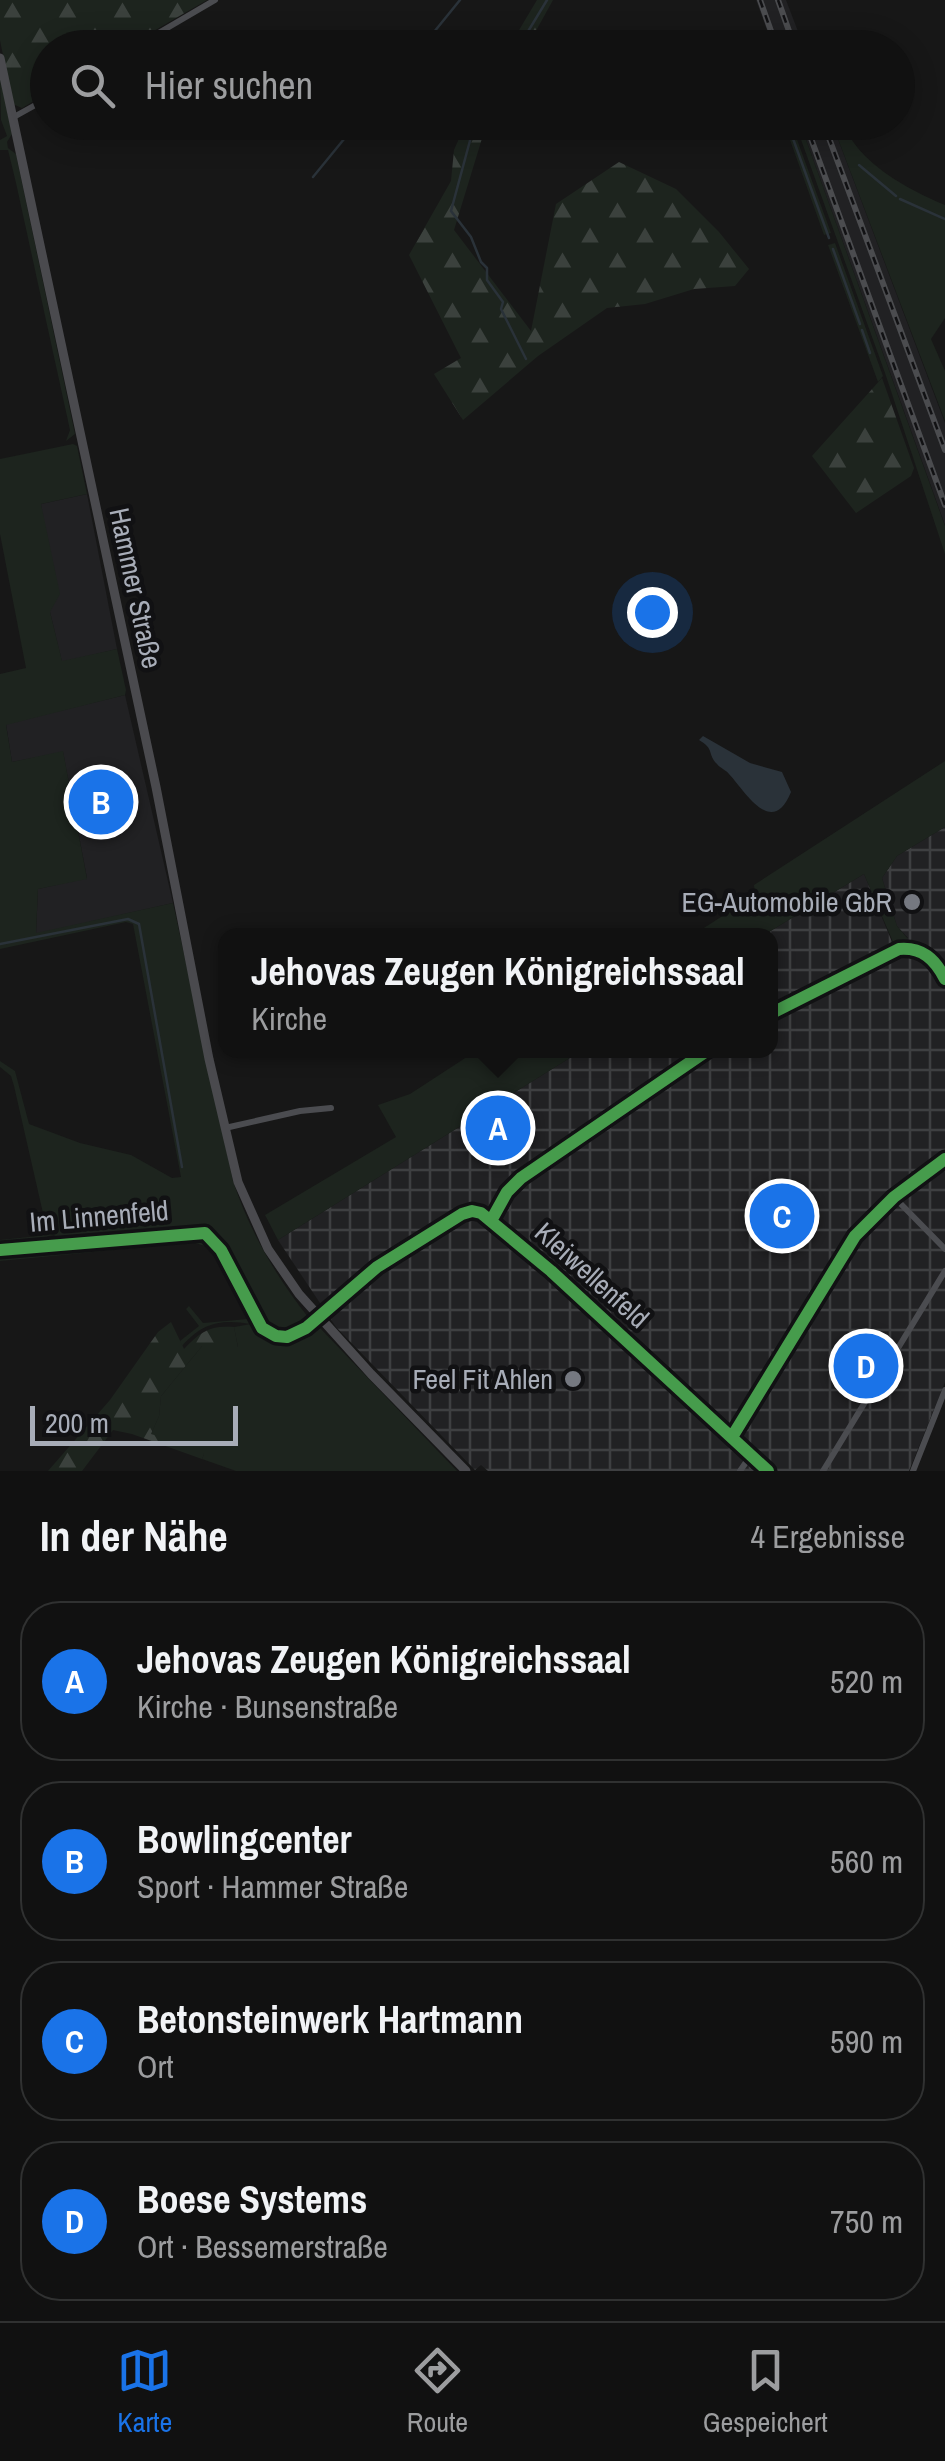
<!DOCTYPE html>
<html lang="de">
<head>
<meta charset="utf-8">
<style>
  :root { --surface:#111; --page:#1a1a1a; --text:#f1f3f6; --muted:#9c9d9f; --line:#303131; --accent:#1a73e8 }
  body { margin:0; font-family:"Archivo Narrow",sans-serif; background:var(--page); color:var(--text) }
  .scale { position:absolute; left:30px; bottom:25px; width:208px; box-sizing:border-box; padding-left:10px; border:5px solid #a8adb8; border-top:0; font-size:28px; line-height:35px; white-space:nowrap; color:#a8adb8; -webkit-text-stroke:8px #111113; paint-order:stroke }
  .you { position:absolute; left:652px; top:612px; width:35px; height:35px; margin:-25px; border:8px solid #fff; border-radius:50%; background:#1a73e8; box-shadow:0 0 0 15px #1a73e833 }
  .badge { display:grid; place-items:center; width:65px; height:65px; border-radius:50%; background:var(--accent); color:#fff; font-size:32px; font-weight:700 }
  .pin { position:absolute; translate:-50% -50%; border:5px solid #fff; box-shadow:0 2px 10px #0006 }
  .popup { position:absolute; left:218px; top:928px; width:560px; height:130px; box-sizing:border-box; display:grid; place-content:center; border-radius:20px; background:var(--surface); filter:drop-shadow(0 2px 8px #0005); font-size:32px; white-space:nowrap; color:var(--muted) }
  .popup b { font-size:38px; color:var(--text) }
  .popup::after { content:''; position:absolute; left:50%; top:100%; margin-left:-20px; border:20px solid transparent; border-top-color:var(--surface) }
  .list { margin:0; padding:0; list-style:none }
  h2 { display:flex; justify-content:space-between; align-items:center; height:130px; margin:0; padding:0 40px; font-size:42px }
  h2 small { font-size:32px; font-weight:400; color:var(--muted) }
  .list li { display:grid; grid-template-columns:65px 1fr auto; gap:30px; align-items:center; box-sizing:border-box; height:160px; margin:0 20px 20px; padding:0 20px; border:2px solid var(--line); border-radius:40px }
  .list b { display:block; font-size:38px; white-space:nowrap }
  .list p { margin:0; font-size:32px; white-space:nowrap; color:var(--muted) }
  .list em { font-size:32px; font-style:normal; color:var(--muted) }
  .icon { flex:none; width:55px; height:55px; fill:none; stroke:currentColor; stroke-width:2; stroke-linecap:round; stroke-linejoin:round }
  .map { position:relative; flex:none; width:945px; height:1471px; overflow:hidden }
  .search { position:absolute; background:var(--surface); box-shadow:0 5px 25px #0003; left:30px; right:30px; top:30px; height:110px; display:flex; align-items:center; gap:25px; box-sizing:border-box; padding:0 35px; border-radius:55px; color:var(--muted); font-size:38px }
  .sheet { height:850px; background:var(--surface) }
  nav { display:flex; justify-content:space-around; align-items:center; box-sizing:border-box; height:140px; border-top:2px solid var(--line); background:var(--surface); font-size:28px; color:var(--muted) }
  nav a { display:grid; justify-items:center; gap:5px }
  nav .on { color:var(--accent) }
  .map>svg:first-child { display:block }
  .built { fill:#212123 }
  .industrial { fill:url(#industrial-grid) }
  .green { fill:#1d241e }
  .forest { fill:url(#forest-firs) }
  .water { fill:#2a3239 }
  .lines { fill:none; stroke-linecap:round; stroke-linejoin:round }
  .stream { stroke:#2a3239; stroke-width:2.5 }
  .street { stroke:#4b4c50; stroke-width:6 }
  .secondary { stroke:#4a4a4e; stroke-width:9 }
  .rail-casing { stroke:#4b4c4f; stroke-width:6 }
  .rail { stroke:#111113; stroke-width:2.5; stroke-dasharray:8; stroke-linecap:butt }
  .cycleway-casing { stroke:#111113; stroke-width:19 }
  .cycleway { stroke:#469c4c; stroke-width:12 }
  .poi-dot { fill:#757880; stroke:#111113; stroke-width:4 }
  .labels { text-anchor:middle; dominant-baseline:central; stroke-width:9; stroke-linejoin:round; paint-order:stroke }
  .street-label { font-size:28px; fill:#a8adb8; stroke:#111113 }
  .poi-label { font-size:28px; fill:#a8adb8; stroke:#111113; text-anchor:end }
</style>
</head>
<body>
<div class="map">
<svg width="945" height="1471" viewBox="0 0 945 1471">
  <defs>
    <pattern id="industrial-grid" width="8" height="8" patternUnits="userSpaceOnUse" patternTransform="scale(2.5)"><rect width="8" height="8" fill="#212123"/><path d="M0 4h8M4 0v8" fill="none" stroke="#3e3f41"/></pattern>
    <pattern id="forest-firs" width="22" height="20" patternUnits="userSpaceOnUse" patternTransform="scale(2.5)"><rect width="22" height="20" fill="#1d241e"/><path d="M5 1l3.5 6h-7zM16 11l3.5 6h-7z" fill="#3b413d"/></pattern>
  </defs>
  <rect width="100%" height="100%" fill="#171717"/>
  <path class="built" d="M 756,0 L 786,0 L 804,47 L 773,47 Z
    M 800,123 L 832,123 L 945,423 L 945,525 Z
    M 87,494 L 117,649 L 62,662 L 50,612 L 41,504 Z
    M 125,695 L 173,903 L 36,934 L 38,889 L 87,878 L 63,752 L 12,762 L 6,724 Z"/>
  <path class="industrial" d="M 945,827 L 945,1382 L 909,1471 L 488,1471 L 481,1465 L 475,1470 L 336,1327 L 278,1240 L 581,1051 L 770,1050 L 770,936 L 764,935 L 864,874 L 892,942 L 908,938 L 897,926 L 882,878 L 897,856 Z"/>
  <path class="green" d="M 0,76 L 12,134 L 7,142 L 8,148 L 16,154 L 75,434 L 66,441 L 70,430 L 16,183 L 8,150 L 0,150 L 0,140 L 7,136 L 1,120 Z
    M 784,123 L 791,123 L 831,233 L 824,235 Z
    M 795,123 L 800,123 L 945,526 L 945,554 L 885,373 Z
    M 832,123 L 843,123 C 858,163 907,189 945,205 L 945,318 L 931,339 L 945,371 L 945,421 Z
    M 835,243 L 883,376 L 878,382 L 828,245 Z
    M 73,444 L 77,446 L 87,494 L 41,504 L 60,594 L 50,612 L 62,661 L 117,649 L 126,690 L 125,695 L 6,725 L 12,762 L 63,751 L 87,879 L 38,889 L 36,933 L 173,903 L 233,1181 C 250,1232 275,1275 308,1317 C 301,1331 289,1334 274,1333 L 261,1320 L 219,1240 L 209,1230 L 62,1241 L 54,1235 L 48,1236 L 42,1244 L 0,1247 L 0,1240 L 48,1235 L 14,1086 L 11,1076 L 0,1067 L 0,1061 L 15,1071 L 29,1124 L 80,1143 L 131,1155 L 172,1178 L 181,1177 L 133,924 L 126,922 L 0,949 L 0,674 L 26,668 L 0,534 L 0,459 Z
    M 945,761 L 945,827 L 897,856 L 882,878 L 897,926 L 908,939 L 893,942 L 864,874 L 764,935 L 693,935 L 755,895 L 754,885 Z
    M 476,1051 L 581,1051 L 278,1240 L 265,1215 L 396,1137 L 378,1105 L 410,1094 Z
    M 188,1235 L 199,1235 L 213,1243 L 263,1333 L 288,1340 L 313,1328 L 320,1328 L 457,1471 L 236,1471 L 202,1459 L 204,1454 L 151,1434 L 159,1416 L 161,1396 L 202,1346 L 238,1347 L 234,1327 L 251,1324 C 222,1319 203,1322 182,1346 L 180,1341 L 199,1326 L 186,1309 L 189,1306 L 203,1323 L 248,1319 L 213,1253 L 205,1246 L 189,1241 Z
    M 131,1240 L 135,1248 L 0,1261 L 0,1253 Z"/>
  <path class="forest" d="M 0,0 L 207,0 L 126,47 L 48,48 L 47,93 L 22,108 L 13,104 L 0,40 Z
    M 537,0 L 553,0 L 527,47 L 509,47 Z
    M 487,122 L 454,230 L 531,331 L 556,204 L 619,162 L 676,189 L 719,232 L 749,269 L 735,286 L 694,289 L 645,304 L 607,308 L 538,356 L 463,420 L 434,374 L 461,358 L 409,255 L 451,181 L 454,150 L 465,125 Z
    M 882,378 L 914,468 L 911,476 L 856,513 L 812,456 Z
    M 171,1322 L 184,1349 C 200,1332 210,1325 234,1327 L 238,1348 L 212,1358 L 202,1346 L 161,1396 L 159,1416 L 151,1434 L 200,1448 L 204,1454 L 202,1459 L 132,1434 L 113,1430 L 82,1471 L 48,1471 L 110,1400 L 158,1332 Z"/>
  <path class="water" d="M 703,736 L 750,763 L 782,772 L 791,792 C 772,839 745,791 729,774 C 726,770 720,768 717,764 C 707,754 715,749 699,740 Z"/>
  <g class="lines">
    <path class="stream" d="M 421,48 L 460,0
      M 518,48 L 547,0
      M 475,122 L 451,211 L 471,237 L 481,262 L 487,268 L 487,280 L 503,302 L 501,309 L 526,359
      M 787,122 L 829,238
      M 859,165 L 896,196
      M 313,177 L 358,122
      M 900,199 L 945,219
      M 833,249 L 860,324
      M 862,330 L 870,353
      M 0,944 L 128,919 L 139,924 L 182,1167"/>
    <path class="street" d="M 133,48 L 215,0
      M 12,118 L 48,98
      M 770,1014 L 899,949 C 922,947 935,959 945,979
      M 225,1128 L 300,1111 L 331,1108
      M 894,1197 L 945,1249
      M 492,1219 L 507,1192 L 521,1178 L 708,1050
      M 0,1250 L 205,1233 L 221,1250 L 262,1328 L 276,1336 L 287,1337 L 306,1328 L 377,1267 L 462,1214 L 472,1211 L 481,1213 L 551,1271 L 768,1471
      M 732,1436 L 855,1236 L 894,1197 L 945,1159
      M 740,1471 L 751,1455
      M 823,1471 L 945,1271
      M 913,1471 L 945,1390"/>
    <path class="secondary" d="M 0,58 L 156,787 L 209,1059 L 238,1182 L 268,1249 L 299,1294 L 371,1374 L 466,1471"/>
    <defs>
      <path id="rail" d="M 760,0 L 777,48
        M 778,0 L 795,48
        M 805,122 L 945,505
        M 823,122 L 945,450"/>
    </defs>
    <use href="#rail" class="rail-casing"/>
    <use href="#rail" class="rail"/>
    <defs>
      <path id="cycleway" d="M 770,1014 L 899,949 C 922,947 935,959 945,979
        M 492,1219 L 507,1192 L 521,1178 L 708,1050
        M 0,1250 L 205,1233 L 221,1250 L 262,1328 L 276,1336 L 287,1337 L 306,1328 L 377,1267 L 462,1214 L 472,1211 L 481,1213 L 551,1271 L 768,1471
        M 732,1437 L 855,1236 L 894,1197 L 945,1159"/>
    </defs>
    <use href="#cycleway" class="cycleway-casing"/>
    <use href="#cycleway" class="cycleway"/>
  </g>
  <g class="poi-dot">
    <circle cx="912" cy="902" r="10"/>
    <circle cx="573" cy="1379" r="10"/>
  </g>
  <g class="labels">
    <g class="street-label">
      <text transform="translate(136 588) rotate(78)">Hammer Straße</text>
      <text transform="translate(99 1216) rotate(-5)">Im Linnenfeld</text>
      <text transform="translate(592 1275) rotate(42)">Kleiwellenfeld</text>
    </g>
    <g class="poi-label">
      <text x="892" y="902">EG-Automobile GbR</text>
      <text x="553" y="1379">Feel Fit Ahlen</text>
    </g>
  </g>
</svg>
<div class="scale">200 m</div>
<div class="you"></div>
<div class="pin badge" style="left:498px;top:1128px">A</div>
<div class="popup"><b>Jehovas Zeugen Königreichssaal</b>Kirche</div>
<div class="pin badge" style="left:101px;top:802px">B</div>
<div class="pin badge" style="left:782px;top:1216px">C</div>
<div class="pin badge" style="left:866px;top:1366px">D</div>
<div class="search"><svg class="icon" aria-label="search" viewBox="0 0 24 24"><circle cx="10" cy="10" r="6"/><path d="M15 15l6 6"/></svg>Hier suchen</div>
</div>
<section class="sheet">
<h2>In der Nähe<small>4 Ergebnisse</small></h2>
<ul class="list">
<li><span class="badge">A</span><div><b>Jehovas Zeugen Königreichssaal</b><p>Kirche · Bunsenstraße</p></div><em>520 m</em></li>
<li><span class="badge">B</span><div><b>Bowlingcenter</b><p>Sport · Hammer Straße</p></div><em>560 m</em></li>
<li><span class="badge">C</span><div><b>Betonsteinwerk Hartmann</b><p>Ort</p></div><em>590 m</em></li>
<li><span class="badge">D</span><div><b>Boese Systems</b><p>Ort · Bessemerstraße</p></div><em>750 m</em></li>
</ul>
</section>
<nav>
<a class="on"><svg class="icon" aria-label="map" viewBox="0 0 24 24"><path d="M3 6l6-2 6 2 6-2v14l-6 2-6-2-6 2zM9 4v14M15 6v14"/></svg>Karte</a>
<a><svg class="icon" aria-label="directions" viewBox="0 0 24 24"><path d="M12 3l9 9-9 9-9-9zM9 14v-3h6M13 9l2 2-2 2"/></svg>Route</a>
<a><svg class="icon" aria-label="saved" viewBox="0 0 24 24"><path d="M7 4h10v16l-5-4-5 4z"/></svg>Gespeichert</a>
</nav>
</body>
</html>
